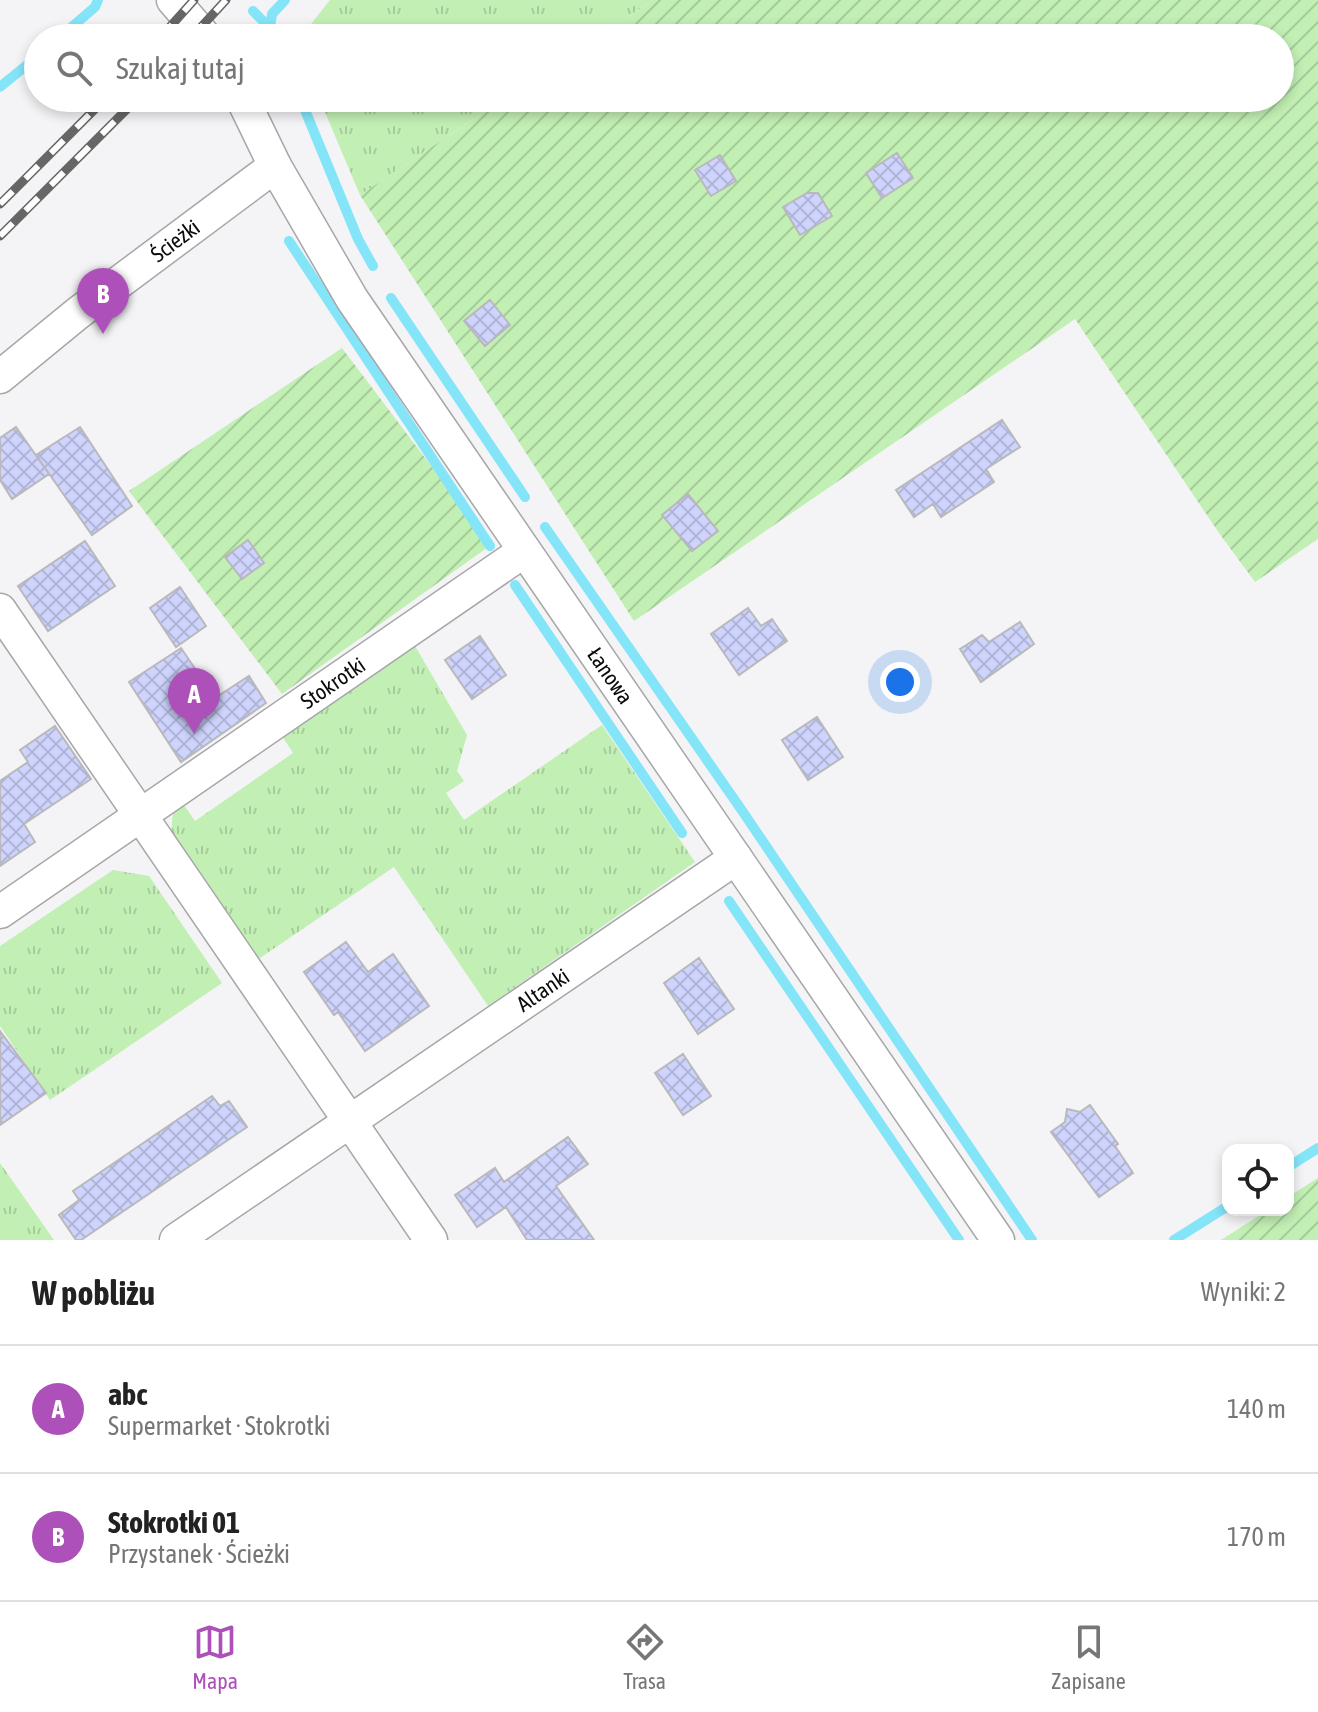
<!DOCTYPE html>
<html lang="pl">
<head>
<meta charset="utf-8">
<style>
  :root { --surface:#fff; --page:#f2f2f2; --text:#222; --muted:#767676; --line:#e0e0e0; --accent:#ad50ba }
  body { margin:0; font-family:"Asap Condensed",sans-serif; background:var(--page); color:var(--text) }
  .controls { position:absolute; right:24px; bottom:24px; display:grid; overflow:hidden; border-radius:16px; box-shadow:0 4px 12px #0003 }
  .controls button { width:72px; height:72px; display:grid; place-items:center; padding:0; border:0; border-bottom:2px solid var(--line); background:var(--surface); color:var(--text); font:40px sans-serif }
  .you { position:absolute; left:900px; top:682px; width:28px; height:28px; margin:-20px; border:6px solid #fff; border-radius:50%; background:#1a73e8; box-shadow:0 0 0 12px #1a73e833 }
  .badge { display:grid; place-items:center; width:52px; height:52px; border-radius:50%; background:var(--accent); color:#fff; font-size:26px; font-weight:700 }
  .pin { position:absolute; translate:-50% -66px; filter:drop-shadow(0 2px 4px #0008) }
  .pin::after { content:''; position:absolute; top:42px; width:28px; height:24px; background:inherit; clip-path:polygon(0 0,100% 0,50% 100%) }
  .list { margin:0; padding:0; list-style:none }
  h2 { display:flex; justify-content:space-between; align-items:center; height:104px; margin:0; padding:0 32px; font-size:34px }
  h2 small { font-size:26px; font-weight:400; color:var(--muted) }
  .list li { display:grid; grid-template-columns:52px 1fr auto; gap:24px; align-items:center; box-sizing:border-box; height:128px; padding:0 32px; border-top:2px solid var(--line) }
  .list b { display:block; font-size:30px; white-space:nowrap }
  .list p { margin:0; font-size:26px; white-space:nowrap; color:var(--muted) }
  .list em { font-size:26px; font-style:normal; color:var(--muted) }
  .icon { flex:none; width:44px; height:44px; fill:none; stroke:currentColor; stroke-width:2; stroke-linecap:round; stroke-linejoin:round }
  .map { position:relative; flex:none; width:1318px; height:1240px; overflow:hidden }
  .search { position:absolute; background:var(--surface); box-shadow:0 4px 12px #0003; left:24px; right:24px; top:24px; height:88px; display:flex; align-items:center; gap:20px; box-sizing:border-box; padding:0 28px; border-radius:44px; color:var(--muted); font-size:30px }
  .sheet { height:360px; background:var(--surface) }
  nav { display:flex; justify-content:space-around; align-items:center; box-sizing:border-box; height:112px; border-top:2px solid var(--line); background:var(--surface); font-size:22px; color:var(--muted) }
  nav a { display:grid; justify-items:center; gap:4px }
  nav .on { color:var(--accent) }
  .map>svg:first-child { display:block }
  .grass { fill:url(#grass-tufts) }
  .garden { fill:url(#garden-furrows) }
  .lines { fill:none; stroke-linecap:round; stroke-linejoin:round }
  .stream { stroke:#84e5f9; stroke-width:10 }
  .building { fill:url(#building-cross-hatch); stroke:#b9b9bb; stroke-width:2 }
  .street-casing { stroke:#a7a7a9; stroke-width:35 }
  .street { stroke:#fff; stroke-width:32 }
  .rail-casing { stroke:#666667; stroke-width:9 }
  .rail { stroke:#fff; stroke-width:6; stroke-dasharray:18; stroke-linecap:butt }
  .labels { text-anchor:middle; dominant-baseline:central; stroke-width:8; stroke-linejoin:round; paint-order:stroke }
  .street-label { font-size:22px; fill:#0b0b0c; stroke:#fff }
</style>
</head>
<body>
<div class="map">
<svg width="1318" height="1240" viewBox="0 0 1318 1240">
  <defs>
    <pattern id="grass-tufts" width="24" height="20" patternUnits="userSpaceOnUse" patternTransform="scale(2)"><rect width="24" height="20" fill="#c2efb4"/><path d="M3 7l-1-3M5 7V3M7 7l1-3M15 17l-1-3M17 17v-4M19 17l1-3" fill="none" stroke="#a5cc9a"/></pattern>
    <pattern id="garden-furrows" width="10" height="10" patternUnits="userSpaceOnUse" patternTransform="scale(2)"><rect width="10" height="10" fill="#c2efb4"/><path d="M-1 1l2-2M0 10L10 0M9 11l2-2" fill="none" stroke="#a5cc9a"/></pattern>
    <pattern id="building-cross-hatch" width="8" height="8" patternUnits="userSpaceOnUse" patternTransform="scale(2)"><rect width="8" height="8" fill="#cfd4fe"/><path d="M0 0l8 8M0 8l8-8" fill="none" stroke="#b0b5d8"/></pattern>
  </defs>
  <rect width="100%" height="100%" fill="#f4f4f6"/>
  <path class="grass" d="M 330,0 L 653,0 L 596,38 L 300,38 Z
    M 319,98 L 505,98 L 360,195 Z
    M 415,646 L 467,735 L 457,771 L 464,781 L 446,793 L 464,820 L 602,725 L 695,862 L 488,1006 L 394,867 L 254,962 L 171,835 L 173,812 L 184,805 L 195,821 L 293,753 L 282,736 Z
    M 113,870 L 149,876 L 222,983 L 50,1100 L 0,1026 L 0,946 Z
    M 0,1163 L 54,1240 L 0,1240 Z"/>
  <path class="garden" d="M 653,0 L 1318,0 L 1318,539 L 1255,582 L 1219,533 L 1075,319 L 634,621 L 360,195 L 505,98 L 1280,98 L 1280,38 L 596,38 Z
    M 342,348 L 491,545 L 282,694 L 129,491 Z
    M 1318,1178 L 1318,1240 L 1221,1240 L 1268,1210 L 1288,1210 L 1288,1197 Z"/>
  <g class="lines">
    <path class="stream" d="M 253,11 L 270,28
      M 59,38 L 95,7 L 98,0
      M 276,38 L 270,28 L 272,14 L 285,0
      M 0,87 L 38,56
      M 300,98 L 358,239 L 373,266
      M 289,241 L 490,546
      M 391,298 L 525,497
      M 545,527 L 743,812 L 1032,1240
      M 515,585 L 682,833
      M 729,901 L 959,1240
      M 1288,1167 L 1318,1148
      M 1174,1240 L 1228,1206"/>
  </g>
  <path class="building" d="M 897,153 L 913,178 L 882,198 L 866,173 Z
    M 720,155 L 736,181 L 711,196 L 695,170 Z
    M 807,193 L 818,193 L 832,216 L 800,235 L 783,207 Z
    M 490,300 L 510,325 L 485,346 L 464,321 Z
    M 1002,420 L 1020,447 L 986,469 L 994,482 L 941,517 L 933,504 L 914,517 L 896,490 Z
    M 16,427 L 49,474 L 12,499 L 0,480 L 0,438 Z
    M 80,427 L 132,506 L 92,535 L 36,455 Z
    M 688,494 L 718,531 L 692,551 L 662,515 Z
    M 248,540 L 264,563 L 242,579 L 225,557 Z
    M 85,541 L 115,586 L 48,631 L 18,586 Z
    M 180,587 L 206,626 L 176,647 L 150,608 Z
    M 748,608 L 761,626 L 772,619 L 787,641 L 739,675 L 711,634 Z
    M 1020,622 L 1034,644 L 981,682 L 960,649 L 982,635 L 989,642 Z
    M 480,636 L 506,675 L 472,699 L 445,660 Z
    M 181,648 L 215,698 L 249,676 L 266,703 L 181,762 L 129,682 Z
    M 817,717 L 843,757 L 808,780 L 782,740 Z
    M 55,726 L 91,779 L 24,824 L 35,842 L 0,866 L 0,781 L 28,762 L 20,750 Z
    M 346,942 L 368,972 L 393,954 L 429,1006 L 365,1051 L 338,1012 L 334,1015 L 304,972 Z
    M 699,958 L 734,1009 L 698,1034 L 664,983 Z
    M 0,1031 L 46,1093 L 0,1125 Z
    M 683,1054 L 711,1096 L 683,1115 L 655,1073 Z
    M 212,1096 L 220,1106 L 229,1101 L 247,1127 L 81,1240 L 76,1240 L 59,1215 L 79,1200 L 73,1191 Z
    M 1090,1105 L 1118,1144 L 1115,1146 L 1133,1173 L 1099,1197 L 1051,1132 L 1065,1122 L 1067,1109 L 1080,1112 Z
    M 568,1137 L 588,1164 L 556,1186 L 594,1240 L 527,1240 L 506,1207 L 477,1227 L 455,1195 L 495,1168 L 504,1182 Z"/>
  <g class="lines">
    <defs>
      <g id="street">
        <path d="M 173,0 L 206,38"/>
        <path id="s1" d="M 242,98 L 275,166 L 352,299 L 998,1240"/>
        <path id="s2" d="M 0,377 L 78,313 L 275,166"/>
        <path d="M 0,610 L 431,1240"/>
        <path id="s3" d="M 0,912 L 524,551"/>
        <path id="s4" d="M 176,1240 L 736,858"/>
      </g>
    </defs>
    <use href="#street" class="street-casing"/>
    <use href="#street" class="street"/>
    <defs>
      <path id="rail" d="M 160,38 L 194,0
        M 191,38 L 226,0
        M 0,204 L 106,98
        M 0,236 L 138,98"/>
    </defs>
    <use href="#rail" class="rail-casing"/>
    <use href="#rail" class="rail"/>
  </g>
  <g class="labels">
    <g class="street-label">
      <text stroke="none"><textPath href="#s2" startOffset="222">Ścieżki</textPath></text>
      <text stroke="none"><textPath href="#s1" startOffset="686">Łanowa</textPath></text>
      <text stroke="none"><textPath href="#s3" startOffset="404">Stokrotki</textPath></text>
      <text stroke="none"><textPath href="#s4" startOffset="444">Altanki</textPath></text>
    </g>
  </g>
</svg>
<div class="controls">
<button><svg class="icon" aria-label="locate" viewBox="0 0 24 24"><circle cx="12" cy="12" r="6"/><path d="M12 2v4M12 18v4M2 12h4M18 12h4"/></svg></button>
</div>
<div class="you"></div>
<div class="pin badge" style="left:194px;top:734px">A</div>
<div class="pin badge" style="left:103px;top:334px">B</div>
<div class="search"><svg class="icon" aria-label="search" viewBox="0 0 24 24"><circle cx="10" cy="10" r="6"/><path d="M15 15l6 6"/></svg>Szukaj tutaj</div>
</div>
<section class="sheet">
<h2>W pobliżu<small>Wyniki: 2</small></h2>
<ul class="list">
<li><span class="badge">A</span><div><b>abc</b><p>Supermarket · Stokrotki</p></div><em>140 m</em></li>
<li><span class="badge">B</span><div><b>Stokrotki 01</b><p>Przystanek · Ścieżki</p></div><em>170 m</em></li>
</ul>
</section>
<nav>
<a class="on"><svg class="icon" aria-label="map" viewBox="0 0 24 24"><path d="M3 6l6-2 6 2 6-2v14l-6 2-6-2-6 2zM9 4v14M15 6v14"/></svg>Mapa</a>
<a><svg class="icon" aria-label="directions" viewBox="0 0 24 24"><path d="M12 3l9 9-9 9-9-9zM9 14v-3h6M13 9l2 2-2 2"/></svg>Trasa</a>
<a><svg class="icon" aria-label="saved" viewBox="0 0 24 24"><path d="M7 4h10v16l-5-4-5 4z"/></svg>Zapisane</a>
</nav>
</body>
</html>
